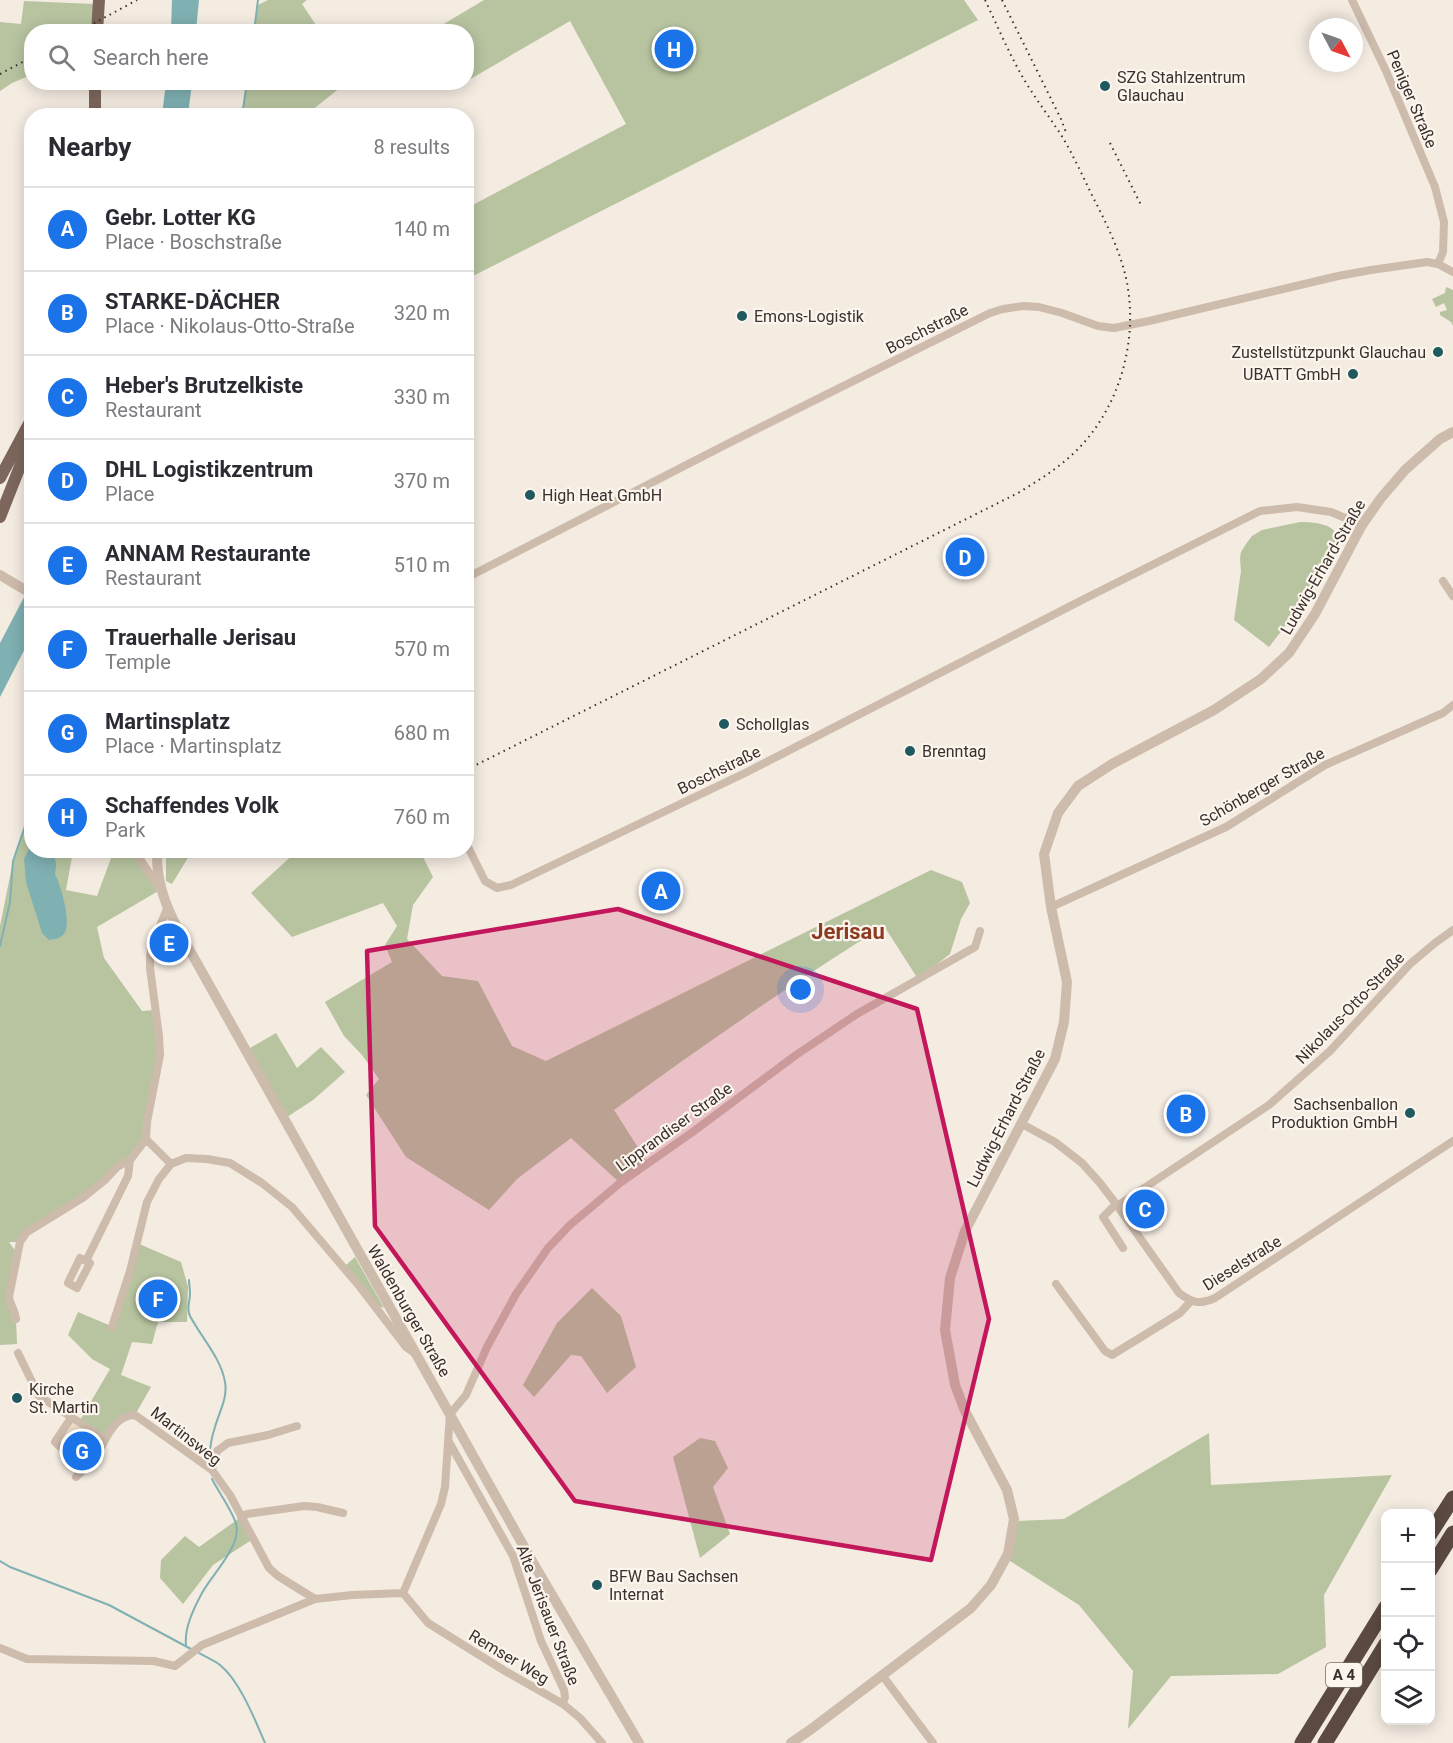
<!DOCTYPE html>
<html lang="en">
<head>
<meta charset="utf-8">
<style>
  :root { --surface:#fff; --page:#f2f2f3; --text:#2b2b33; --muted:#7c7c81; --line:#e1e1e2; --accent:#1a73e8 }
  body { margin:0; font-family:Roboto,sans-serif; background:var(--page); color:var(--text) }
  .controls { position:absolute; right:18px; bottom:18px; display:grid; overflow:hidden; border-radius:12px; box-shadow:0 3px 15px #0003 }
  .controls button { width:54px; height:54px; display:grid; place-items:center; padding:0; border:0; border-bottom:2px solid var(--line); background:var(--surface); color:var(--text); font:30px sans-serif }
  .compass { position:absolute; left:1309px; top:18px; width:54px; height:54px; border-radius:50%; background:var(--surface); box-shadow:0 3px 15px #0003; rotate:131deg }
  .you { position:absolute; left:801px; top:990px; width:21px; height:21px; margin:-15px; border:4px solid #fff; border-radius:50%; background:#1a73e8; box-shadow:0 0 0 9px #1a73e833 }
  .badge { display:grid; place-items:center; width:39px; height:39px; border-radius:50%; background:var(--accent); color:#fff; font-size:20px; font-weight:700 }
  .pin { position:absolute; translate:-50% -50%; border:3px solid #fff; box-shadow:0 2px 6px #0006 }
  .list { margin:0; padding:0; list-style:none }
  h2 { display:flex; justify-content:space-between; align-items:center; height:78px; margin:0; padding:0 24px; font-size:26px }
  h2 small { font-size:20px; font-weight:400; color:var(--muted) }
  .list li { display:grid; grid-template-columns:39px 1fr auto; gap:18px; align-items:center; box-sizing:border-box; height:84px; padding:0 24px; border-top:2px solid var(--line) }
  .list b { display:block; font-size:22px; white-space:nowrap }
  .list p { margin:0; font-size:20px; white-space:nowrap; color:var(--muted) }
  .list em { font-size:20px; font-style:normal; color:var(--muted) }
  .icon { flex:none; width:33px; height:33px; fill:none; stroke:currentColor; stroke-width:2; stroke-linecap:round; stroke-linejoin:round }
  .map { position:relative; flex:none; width:1453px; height:1743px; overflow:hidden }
  .search { position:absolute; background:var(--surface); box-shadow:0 3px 15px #0003; left:24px; top:24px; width:450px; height:66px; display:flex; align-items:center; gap:15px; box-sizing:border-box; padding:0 21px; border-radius:24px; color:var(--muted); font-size:22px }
  .panel { position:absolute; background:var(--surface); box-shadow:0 3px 15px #0003; left:24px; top:108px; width:450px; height:750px; border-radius:24px }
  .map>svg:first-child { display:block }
  .green { fill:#b8c4a0 }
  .plaza { fill:#ecdcc8 }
  .water { fill:#7fb0b2 }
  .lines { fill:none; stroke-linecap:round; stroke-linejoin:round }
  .stream { stroke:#7fb0b2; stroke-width:2 }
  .minor { stroke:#cdbbac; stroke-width:8 }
  .tertiary { stroke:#cdbbac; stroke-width:10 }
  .primary { stroke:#7d675c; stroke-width:12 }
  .motorway { stroke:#5c4a42; stroke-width:15 }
  .rail { stroke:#3b302b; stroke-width:2; stroke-dasharray:1.5 4.5; stroke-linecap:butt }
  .marked { fill:#c2185b; fill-opacity:0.2; stroke:#c2185b; stroke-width:4.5; stroke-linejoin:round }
  .poi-dot { fill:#1f5a5e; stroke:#fbf5ee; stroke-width:2 }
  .labels { text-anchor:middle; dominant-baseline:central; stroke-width:4.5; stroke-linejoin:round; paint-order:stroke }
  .shield { fill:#fbf5ee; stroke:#756b66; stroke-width:1.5 }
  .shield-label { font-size:15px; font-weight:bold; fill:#3b302b }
  .poi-label { font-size:16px; fill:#3b302b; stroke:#fbf5ee; text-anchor:start }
  .street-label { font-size:16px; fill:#3b302b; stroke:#fbf5ee }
  .district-label { font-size:22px; font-weight:bold; fill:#8c3b22; stroke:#fbf5ee }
</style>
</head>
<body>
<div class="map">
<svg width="1453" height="1743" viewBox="0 0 1453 1743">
  <rect width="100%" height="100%" fill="#f4ebe1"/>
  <path class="green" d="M 268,0 L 307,0 L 302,4 L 320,31 L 254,31 L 258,5 Z
    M 484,0 L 964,0 L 978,20 L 467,279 L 467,208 L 626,124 L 570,21 L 467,81 L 466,32 L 432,31 Z
    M 24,1 L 94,4 L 91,31 L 32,32 L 31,75 L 12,83 L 0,91 L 0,22 L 21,24 Z
    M 247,83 L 247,82 L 346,83 L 306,115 L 242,115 Z
    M 1446,287 L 1453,290 L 1453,326 L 1451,322 L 1440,315 L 1440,312 L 1447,310 L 1444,303 L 1436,307 L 1432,299 L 1445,293 Z
    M 1300,522 C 1313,522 1332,523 1338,536 C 1319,576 1297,612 1269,647 L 1234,620 L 1241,571 L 1240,558 L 1241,552 L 1246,544 L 1252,536 L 1262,530 Z
    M 29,816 L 31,819 L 32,850 L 65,851 L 72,857 L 66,890 L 97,896 L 114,850 L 134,851 L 160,890 L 97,927 L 104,958 L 142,1011 L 156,1010 L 159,1036 L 146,1139 L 130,1160 L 20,1242 L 9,1242 L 16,1252 C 12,1274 4,1296 12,1318 L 16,1319 L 17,1344 L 0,1345 L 0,926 L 13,861 Z
    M 166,851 L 192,851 L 172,884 L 166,881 Z
    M 297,851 L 420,851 L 433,877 L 413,905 L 407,939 L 442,976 L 478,981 L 512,1046 L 546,1061 L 931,870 L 962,882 L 970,903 L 961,919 L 950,954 L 918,979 L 884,926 C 791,984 702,1046 614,1110 L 648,1163 L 620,1183 L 571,1138 L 517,1179 L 489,1210 L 406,1157 L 366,1095 L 379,1079 L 362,1055 L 344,1036 L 325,1002 L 392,962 L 385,945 L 397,926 L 383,903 L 292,937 L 251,893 Z
    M 276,1033 L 297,1068 L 321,1047 L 345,1072 L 313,1100 L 284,1119 L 245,1051 Z
    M 137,1243 L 181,1262 L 188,1287 L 187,1322 L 158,1322 L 152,1344 L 132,1342 L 121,1375 L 151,1387 L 135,1415 L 129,1415 L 105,1439 L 79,1422 L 110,1369 L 92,1359 L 68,1335 L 78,1312 L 111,1326 Z
    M 355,1257 L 384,1308 L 376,1305 L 345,1266 Z
    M 592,1288 L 621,1316 L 636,1367 L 607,1393 L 581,1356 L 571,1355 L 534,1397 L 523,1385 L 557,1323 Z
    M 1209,1433 L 1211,1485 L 1392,1475 L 1324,1595 L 1326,1647 L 1278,1674 L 1171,1676 L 1128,1729 L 1133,1671 L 1079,1605 L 1010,1561 L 1017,1521 L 1064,1519 Z
    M 700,1438 L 715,1441 L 728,1468 L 713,1487 L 730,1534 L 700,1558 L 673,1457 Z
    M 241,1517 L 253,1539 L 213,1565 L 183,1604 L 160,1578 L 161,1560 L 185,1536 L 199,1547 Z"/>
  <path class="plaza" d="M 71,1418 L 105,1439 L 85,1469 L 55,1442 Z"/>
  <path class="water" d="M 172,0 L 199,0 L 196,31 L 171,31 Z
    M 166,83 L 192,83 L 188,115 L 162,115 Z
    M 31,584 L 31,637 L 0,697 L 0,643 Z
    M 31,845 L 32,850 L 49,851 C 57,860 57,862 55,874 C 61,886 73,925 63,935 C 59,939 54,939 49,940 L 42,933 L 26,882 L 24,859 Z"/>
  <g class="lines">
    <path class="stream" d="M 254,32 L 258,0
      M 242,116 L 247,82
      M 0,946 L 10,902 L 13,861 L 32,806
      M 189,1280 C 189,1284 190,1289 190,1294 C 190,1302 186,1308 190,1316 C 201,1337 221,1358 225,1382 C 228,1398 219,1412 215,1427 C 211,1439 209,1451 210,1463
      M 0,1561 L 10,1567 L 109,1605 L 191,1649
      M 186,1645 C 184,1628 194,1608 202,1593 C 212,1574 242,1546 236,1524 C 233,1512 218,1491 212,1479
      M 199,1653 C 206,1657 214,1660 220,1665 C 240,1681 255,1720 265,1743"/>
    <path class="minor" d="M 1352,0 L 1386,71 L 1435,187 L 1444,222 L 1443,252 L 1438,264
      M 466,578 L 733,441 L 990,313 L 1003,309 L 1023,306 L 1039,307 L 1062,313 L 1098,326 L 1114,328 L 1149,321 L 1338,276 L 1371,270 L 1427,262 L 1438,264 L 1453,272
      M 1443,581 L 1453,596
      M 466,843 L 485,881 L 497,888 L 511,885 L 745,773 L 1086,598 L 1260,511 L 1297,507 L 1331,512 L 1362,525
      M 134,850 L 160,889
      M 1051,907 L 1226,827 L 1325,765 L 1443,713 L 1453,705
      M 167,909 L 153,942 L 150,956 L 150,968 L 159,1036 L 160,1055 L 147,1122 L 146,1139 L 171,1164
      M 1022,1124 L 1055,1142 L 1082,1163 L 1100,1183 L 1116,1204 L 1179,1293 C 1193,1303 1199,1305 1215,1298 L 1453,1141
      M 1116,1204 L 1103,1217 L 1123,1248
      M 1117,1206 L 1269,1105 L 1330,1051 L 1410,964 L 1435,943 L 1453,930
      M 86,1261 L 80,1258 L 68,1283 L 77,1288 L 90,1263 L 86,1261 L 128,1176 L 130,1160
      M 1056,1284 L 1105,1351 L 1112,1355 L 1180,1313 L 1191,1301
      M 16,1319 C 15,1310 10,1305 9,1297 L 20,1242 L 27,1232 L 84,1197 L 105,1180 L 117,1167 L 130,1160 L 146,1139
      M 112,1327 L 130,1271 L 147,1202 L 159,1179 L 171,1164 L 186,1158 L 207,1159 L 230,1163 L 262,1183 L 292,1207 L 360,1287 L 406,1347 L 413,1352
      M 18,1353 L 39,1396 L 105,1439
      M 71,1418 L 55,1442 L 85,1469
      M 449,1442 L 513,1556 L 541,1641 L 564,1690 L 565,1697 L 563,1704
      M 212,1470 L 217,1451 L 228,1443 L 268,1435 L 297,1426
      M 76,1477 C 82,1471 89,1466 94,1459 C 105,1444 112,1415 135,1415 L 212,1470 L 230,1495 L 269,1568 L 278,1576 L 315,1599
      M 241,1517 L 247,1514 L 304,1506 L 317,1507 L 343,1513
      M 403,1593 L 441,1504 L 445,1487 L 450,1414 L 466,1395 L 487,1347 L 516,1294 L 548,1248 L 570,1225 L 620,1183 L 694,1131 L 796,1055 L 857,1014 L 975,947 L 980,931
      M 403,1593 L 428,1623 L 505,1671 L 563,1704 L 580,1718 L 602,1743
      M 0,1648 L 27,1659 L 154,1661 L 175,1666 L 202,1645 L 315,1599 L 352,1595 L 403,1593
      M 882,1675 L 933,1743"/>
    <path class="tertiary" d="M 0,575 L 32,594
      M 157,850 C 156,881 165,905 179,931 L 532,1561 L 639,1743
      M 791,1743 L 810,1730 L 971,1608 L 991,1585 L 1008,1554 L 1014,1519 L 1007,1490 L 965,1411 L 955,1385 L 945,1330 L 950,1278 L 965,1231 L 1055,1059 L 1064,1022 L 1067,982 L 1051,907 L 1044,854 L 1058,813 L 1078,786 L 1112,764 L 1214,710 L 1261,679 L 1289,653 L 1315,614 L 1362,525 L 1381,498 L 1405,470 L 1440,439 L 1453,432"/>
    <path class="primary" d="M 97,32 L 99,0
      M 95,116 L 95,82
      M 0,478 L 32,418
      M 0,517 L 32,436"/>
    <path class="motorway" d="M 1430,1534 L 1453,1498
      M 1430,1570 L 1453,1533
      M 1302,1743 L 1386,1607
      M 1325,1743 L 1386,1644"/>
    <path class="rail" d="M 1002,0 L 1061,119 L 1067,135
      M 78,32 L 137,0
      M 0,74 L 32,57
      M 1110,143 L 1141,205
      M 466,770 L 1018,493 C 1039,480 1059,468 1077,450 C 1122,405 1141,332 1124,270 C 1118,248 1108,227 1098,207 C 1086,184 1076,160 1063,138 C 1051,119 1037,101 1025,81 C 1010,56 998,27 985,0"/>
  </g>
  <path class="marked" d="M 618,909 L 917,1009 L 989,1319 L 931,1560 L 575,1501 L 375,1226 L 367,951 Z"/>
  <g class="poi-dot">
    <circle cx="1105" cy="86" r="6"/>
    <circle cx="742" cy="316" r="6"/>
    <circle cx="1438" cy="352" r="6"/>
    <circle cx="1353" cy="374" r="6"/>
    <circle cx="530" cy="495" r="6"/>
    <circle cx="724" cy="724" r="6"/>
    <circle cx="910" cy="751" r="6"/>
    <circle cx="1410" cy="1113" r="6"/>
    <circle cx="17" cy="1398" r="6"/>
    <circle cx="597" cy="1585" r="6"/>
  </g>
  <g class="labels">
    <rect class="shield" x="1326" y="1663" width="36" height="24" rx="4.5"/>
    <g class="shield-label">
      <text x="1344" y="1675">A 4</text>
    </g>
    <g class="poi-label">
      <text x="1117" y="77">SZG Stahlzentrum<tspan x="1117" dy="18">Glauchau</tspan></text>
      <text x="754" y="316">Emons-Logistik</text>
      <text x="1426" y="352" text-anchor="end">Zustellstützpunkt Glauchau</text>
      <text x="1341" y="374" text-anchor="end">UBATT GmbH</text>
      <text x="542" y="495">High Heat GmbH</text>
      <text x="736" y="724">Schollglas</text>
      <text x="922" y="751">Brenntag</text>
      <text x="1398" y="1104" text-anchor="end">Sachsenballon<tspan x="1398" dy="18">Produktion GmbH</tspan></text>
      <text x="29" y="1389">Kirche<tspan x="29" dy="18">St. Martin</tspan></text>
      <text x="609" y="1576">BFW Bau Sachsen<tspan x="609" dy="18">Internat</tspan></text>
    </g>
    <g class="street-label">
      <text transform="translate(1412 99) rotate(67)">Peniger Straße</text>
      <text transform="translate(927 329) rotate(-27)">Boschstraße</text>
      <text transform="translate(1323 567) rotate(-60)">Ludwig-Erhard-Straße</text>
      <text transform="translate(719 770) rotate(-26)">Boschstraße</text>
      <text transform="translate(1262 787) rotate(-30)">Schönberger Straße</text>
      <text transform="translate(1350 1008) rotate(-46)">Nikolaus-Otto-Straße</text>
      <text transform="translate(1006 1118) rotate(-63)">Ludwig-Erhard-Straße</text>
      <text transform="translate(674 1127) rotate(-36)">Lipprandiser Straße</text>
      <text transform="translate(1242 1263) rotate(-32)">Dieselstraße</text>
      <text transform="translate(409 1311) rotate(60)">Waldenburger Straße</text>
      <text transform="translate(186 1436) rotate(38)">Martinsweg</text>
      <text transform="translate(548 1615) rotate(69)">Alte Jerisauer Straße</text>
      <text transform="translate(509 1657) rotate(31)">Remser Weg</text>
    </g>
    <g class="district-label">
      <text x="848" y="931">Jerisau</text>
    </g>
  </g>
</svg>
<div class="controls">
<button>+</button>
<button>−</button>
<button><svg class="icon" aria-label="locate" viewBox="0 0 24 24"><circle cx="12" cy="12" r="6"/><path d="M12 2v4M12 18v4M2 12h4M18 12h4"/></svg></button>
<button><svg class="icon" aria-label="layers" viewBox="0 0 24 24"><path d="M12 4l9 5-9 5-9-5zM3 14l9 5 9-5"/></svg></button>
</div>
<svg class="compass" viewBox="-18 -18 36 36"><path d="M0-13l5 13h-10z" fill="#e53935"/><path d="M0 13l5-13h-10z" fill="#7c7c81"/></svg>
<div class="you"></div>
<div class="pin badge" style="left:661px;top:891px">A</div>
<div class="pin badge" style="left:1186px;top:1114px">B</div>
<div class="pin badge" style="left:1145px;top:1209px">C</div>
<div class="pin badge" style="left:965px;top:557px">D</div>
<div class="pin badge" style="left:169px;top:943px">E</div>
<div class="pin badge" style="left:158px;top:1299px">F</div>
<div class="pin badge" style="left:82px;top:1451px">G</div>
<div class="pin badge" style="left:674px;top:49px">H</div>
<div class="search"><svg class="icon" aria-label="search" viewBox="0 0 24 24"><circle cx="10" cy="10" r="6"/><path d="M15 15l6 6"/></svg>Search here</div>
<section class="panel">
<h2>Nearby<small>8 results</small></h2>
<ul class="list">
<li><span class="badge">A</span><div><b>Gebr. Lotter KG</b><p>Place · Boschstraße</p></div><em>140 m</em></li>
<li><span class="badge">B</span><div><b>STARKE-DÄCHER</b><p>Place · Nikolaus-Otto-Straße</p></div><em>320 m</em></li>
<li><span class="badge">C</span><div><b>Heber's Brutzelkiste</b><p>Restaurant</p></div><em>330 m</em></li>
<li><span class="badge">D</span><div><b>DHL Logistikzentrum</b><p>Place</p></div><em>370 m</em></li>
<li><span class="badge">E</span><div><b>ANNAM Restaurante</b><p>Restaurant</p></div><em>510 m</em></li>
<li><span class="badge">F</span><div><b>Trauerhalle Jerisau</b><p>Temple</p></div><em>570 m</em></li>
<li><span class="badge">G</span><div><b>Martinsplatz</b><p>Place · Martinsplatz</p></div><em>680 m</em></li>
<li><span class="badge">H</span><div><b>Schaffendes Volk</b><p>Park</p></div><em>760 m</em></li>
</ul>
</section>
</div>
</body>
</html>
